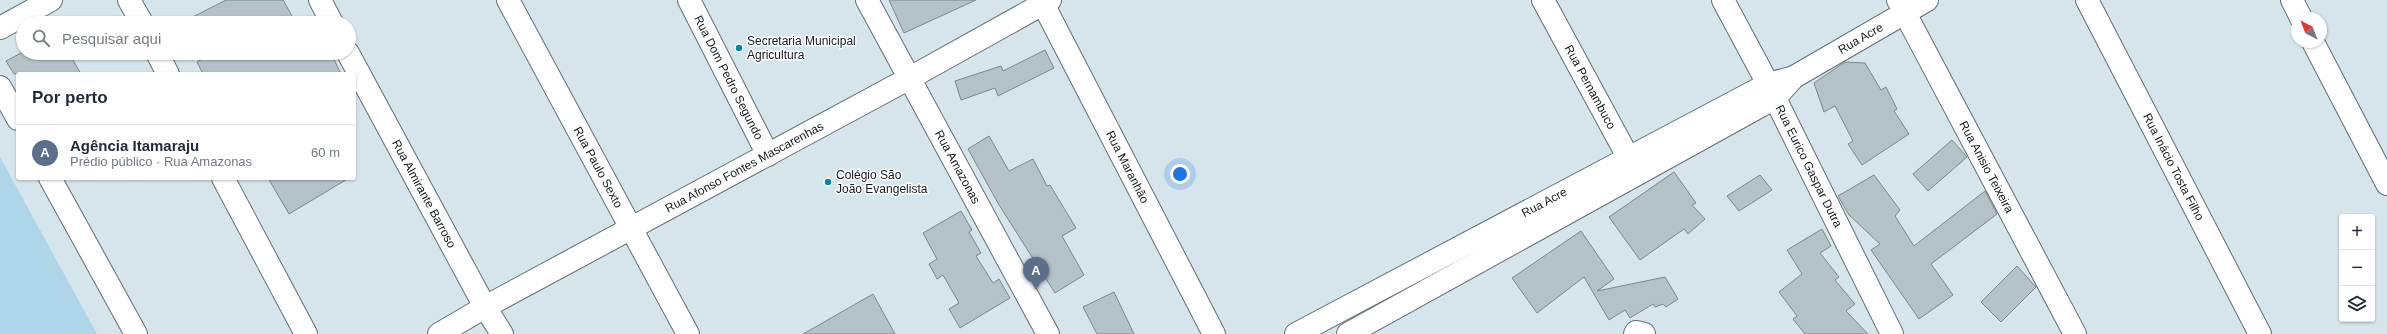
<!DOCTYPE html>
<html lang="pt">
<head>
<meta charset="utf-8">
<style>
  :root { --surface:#fff; --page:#f2f2f3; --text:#1f2937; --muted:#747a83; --line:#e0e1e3; --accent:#b45309 }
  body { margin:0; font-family:Arial,sans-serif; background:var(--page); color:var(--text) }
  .controls { position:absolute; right:12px; bottom:12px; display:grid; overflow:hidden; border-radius:4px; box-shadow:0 1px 3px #0004 }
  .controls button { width:36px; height:36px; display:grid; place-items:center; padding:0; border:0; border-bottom:1px solid var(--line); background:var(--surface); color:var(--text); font:20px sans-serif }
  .compass { position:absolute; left:2291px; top:12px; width:36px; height:36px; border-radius:50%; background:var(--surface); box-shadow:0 1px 3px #0004; rotate:318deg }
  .you { position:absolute; left:1180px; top:174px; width:14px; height:14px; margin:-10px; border:3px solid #fff; border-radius:50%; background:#1a73e8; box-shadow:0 0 0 6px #1a73e833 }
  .badge { display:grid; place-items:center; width:26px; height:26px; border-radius:50%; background:var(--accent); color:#fff; font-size:13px; font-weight:700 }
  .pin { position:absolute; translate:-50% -33px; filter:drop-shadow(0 1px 2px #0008) }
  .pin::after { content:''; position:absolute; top:21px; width:14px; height:12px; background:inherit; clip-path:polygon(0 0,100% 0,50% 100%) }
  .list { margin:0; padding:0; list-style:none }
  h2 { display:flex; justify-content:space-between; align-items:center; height:52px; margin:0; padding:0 16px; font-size:17px }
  h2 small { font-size:13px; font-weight:400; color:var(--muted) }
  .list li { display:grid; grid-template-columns:26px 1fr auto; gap:12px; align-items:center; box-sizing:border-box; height:56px; padding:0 16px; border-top:1px solid var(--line) }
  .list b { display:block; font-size:15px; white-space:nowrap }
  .list p { margin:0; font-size:13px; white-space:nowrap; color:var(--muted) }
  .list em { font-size:13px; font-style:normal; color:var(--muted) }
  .icon { flex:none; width:22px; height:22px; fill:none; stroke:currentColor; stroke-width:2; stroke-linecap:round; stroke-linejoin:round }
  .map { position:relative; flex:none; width:2387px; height:334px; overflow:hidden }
  .search { position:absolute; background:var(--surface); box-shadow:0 1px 3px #0004; left:16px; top:16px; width:340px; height:44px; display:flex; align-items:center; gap:10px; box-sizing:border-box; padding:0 14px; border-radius:22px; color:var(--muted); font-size:15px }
  .panel { position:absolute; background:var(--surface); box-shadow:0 1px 3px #0004; left:16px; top:72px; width:340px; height:108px; border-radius:4px }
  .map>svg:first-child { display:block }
  .green { fill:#aed6e8 }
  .building { fill:#b4c2c8; stroke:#7b888e }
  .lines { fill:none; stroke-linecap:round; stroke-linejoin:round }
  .street-casing { stroke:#616e74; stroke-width:24 }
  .street { stroke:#fff; stroke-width:22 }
  .poi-dot { fill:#0a83a9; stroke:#fff; stroke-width:1.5 }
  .labels { text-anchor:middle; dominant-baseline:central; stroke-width:3; stroke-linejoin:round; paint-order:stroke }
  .street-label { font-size:12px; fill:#151a1c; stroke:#fff }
  .poi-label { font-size:12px; fill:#151a1c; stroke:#fff; text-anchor:start }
</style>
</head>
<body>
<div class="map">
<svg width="2387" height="334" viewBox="0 0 2387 334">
  <rect width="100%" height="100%" fill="#d6e5eb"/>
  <path class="green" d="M 0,157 L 97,334 L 0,334 Z"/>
  <path class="building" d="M 226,0 L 283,0 L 296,23 L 181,23 Z
    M 889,0 L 976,0 L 904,33 Z
    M 1045,50 L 1054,68 L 998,96 L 995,88 L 961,100 L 955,81 L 1001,66 L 1003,71 Z
    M 21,53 L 69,53 L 81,74 L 14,74 L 6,61 Z
    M 213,53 L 331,53 L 341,74 L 203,74 L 197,62 Z
    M 1845,62 L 1865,63 L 1881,90 L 1886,87 L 1897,109 L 1894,111 L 1909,134 L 1862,165 L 1848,144 L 1853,141 L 1835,106 L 1824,112 L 1814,83 Z
    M 989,136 L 1009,171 L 1033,159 L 1047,186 L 1050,185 L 1076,228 L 1062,236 L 1084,275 L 1055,293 L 999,205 L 968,149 Z
    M 1952,140 L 1967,157 L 1928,191 L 1913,174 Z
    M 1674,172 L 1696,203 L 1692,205 L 1705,219 L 1688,234 L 1684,229 L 1640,260 L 1609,217 Z
    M 1760,175 L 1772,190 L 1739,211 L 1727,196 Z
    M 1874,175 L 1900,210 L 1895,216 L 1914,246 L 1985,191 L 1997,214 L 1931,264 L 1953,295 L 1919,319 L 1871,250 L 1880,244 L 1849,215 L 1838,196 Z
    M 268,178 L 349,178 L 289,214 Z
    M 961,211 L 972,230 L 969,232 L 981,253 L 976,256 L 993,283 L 999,279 L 1010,298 L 960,328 L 949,309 L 959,303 L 943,275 L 937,279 L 929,264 L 937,259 L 923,233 Z
    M 1822,229 L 1831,246 L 1820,253 L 1839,277 L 1835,280 L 1855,304 L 1846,311 L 1868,334 L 1805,334 L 1793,319 L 1797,316 L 1779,292 L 1802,274 L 1787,250 Z
    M 1581,231 L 1614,279 L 1597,291 L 1665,277 L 1678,299 L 1666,307 L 1663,304 L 1655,307 L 1653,304 L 1630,318 L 1625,310 L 1609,320 L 1584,277 L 1537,313 L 1512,278 Z
    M 2017,266 L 2036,287 L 2001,322 L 1981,302 Z
    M 1114,292 L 1134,334 L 1097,334 L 1083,307 Z
    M 873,294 L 895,334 L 803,334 Z"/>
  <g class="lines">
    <defs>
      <g id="street">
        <path d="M 129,0 L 142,23"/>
        <path d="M 320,0 L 332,23"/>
        <path id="s1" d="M 508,0 L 688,334"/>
        <path id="s2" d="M 689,0 L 768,155"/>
        <path id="s3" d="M 867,0 L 1048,334"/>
        <path id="s4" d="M 1041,0 L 1214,334"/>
        <path id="s5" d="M 1543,0 L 1634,168"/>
        <path id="s6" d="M 1723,0 L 1768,84 L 1892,334"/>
        <path id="s7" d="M 1898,0 L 2075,334"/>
        <path id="s8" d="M 2087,0 L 2260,334"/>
        <path d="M 2292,0 L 2301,18"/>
        <path d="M 0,28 L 51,0"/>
        <path d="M 2313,42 L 2387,184"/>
        <path d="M 157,53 L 168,74"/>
        <path id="s9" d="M 348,53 L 485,307 L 502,334"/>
        <path d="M 0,87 L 18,119"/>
        <path d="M 50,178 L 136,334"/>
        <path d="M 223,178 L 306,334"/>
        <path id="s10" d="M 439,334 L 485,307 L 908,79 L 1050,0"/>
        <path id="s11" d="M 1296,334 L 1768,84 L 1794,77 L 1927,0"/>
        <path d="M 1348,334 L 1775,98 L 1794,77"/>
        <path d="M 1635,334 L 1636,332 L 1644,334"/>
      </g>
    </defs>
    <use href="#street" class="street-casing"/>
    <use href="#street" class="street"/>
  </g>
  <g class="poi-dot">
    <circle cx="739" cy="48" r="4"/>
    <circle cx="828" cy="182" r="4"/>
  </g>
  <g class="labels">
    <g class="street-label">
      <text stroke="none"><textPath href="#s11" startOffset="638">Rua Acre</textPath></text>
      <text stroke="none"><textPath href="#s2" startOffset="87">Rua Dom Pedro Segundo</textPath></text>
      <text stroke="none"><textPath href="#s5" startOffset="99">Rua Pernambuco</textPath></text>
      <text stroke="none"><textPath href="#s6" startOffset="187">Rua Eurico Gaspar Dutra</textPath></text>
      <text stroke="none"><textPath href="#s1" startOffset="190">Rua Paulo Sexto</textPath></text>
      <text stroke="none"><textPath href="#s3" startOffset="190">Rua Amazonas</textPath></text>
      <text stroke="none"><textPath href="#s4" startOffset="188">Rua Maranhão</textPath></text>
      <text stroke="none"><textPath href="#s7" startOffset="189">Rua Anisio Teixeira</textPath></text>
      <text stroke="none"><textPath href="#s8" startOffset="188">Rua Inácio Tosta Filho</textPath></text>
      <text stroke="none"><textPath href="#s10" startOffset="348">Rua Afonso Fontes Mascarenhas</textPath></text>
      <text stroke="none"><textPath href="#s9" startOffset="160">Rua Almirante Barroso</textPath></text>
      <text stroke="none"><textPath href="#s11" startOffset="281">Rua Acre</textPath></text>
    </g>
    <g class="poi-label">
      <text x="747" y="41">Secretaria Municipal<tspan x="747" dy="14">Agricultura</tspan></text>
      <text x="836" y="175">Colégio São<tspan x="836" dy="14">João Evangelista</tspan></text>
    </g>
  </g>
</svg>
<div class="controls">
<button>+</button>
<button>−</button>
<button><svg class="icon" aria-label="layers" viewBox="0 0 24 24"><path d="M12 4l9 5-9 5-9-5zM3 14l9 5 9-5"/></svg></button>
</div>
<svg class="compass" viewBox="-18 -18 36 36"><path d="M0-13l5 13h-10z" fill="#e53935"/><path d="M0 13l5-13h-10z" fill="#747a83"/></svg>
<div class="you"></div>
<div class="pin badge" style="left:1036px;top:290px;background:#5c6f8a">A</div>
<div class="search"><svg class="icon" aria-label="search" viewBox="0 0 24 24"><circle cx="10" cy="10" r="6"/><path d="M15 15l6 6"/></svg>Pesquisar aqui</div>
<section class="panel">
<h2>Por perto<small></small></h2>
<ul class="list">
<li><span class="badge" style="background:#5c6f8a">A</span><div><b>Agência Itamaraju</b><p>Prédio público · Rua Amazonas</p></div><em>60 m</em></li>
</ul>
</section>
</div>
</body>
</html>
